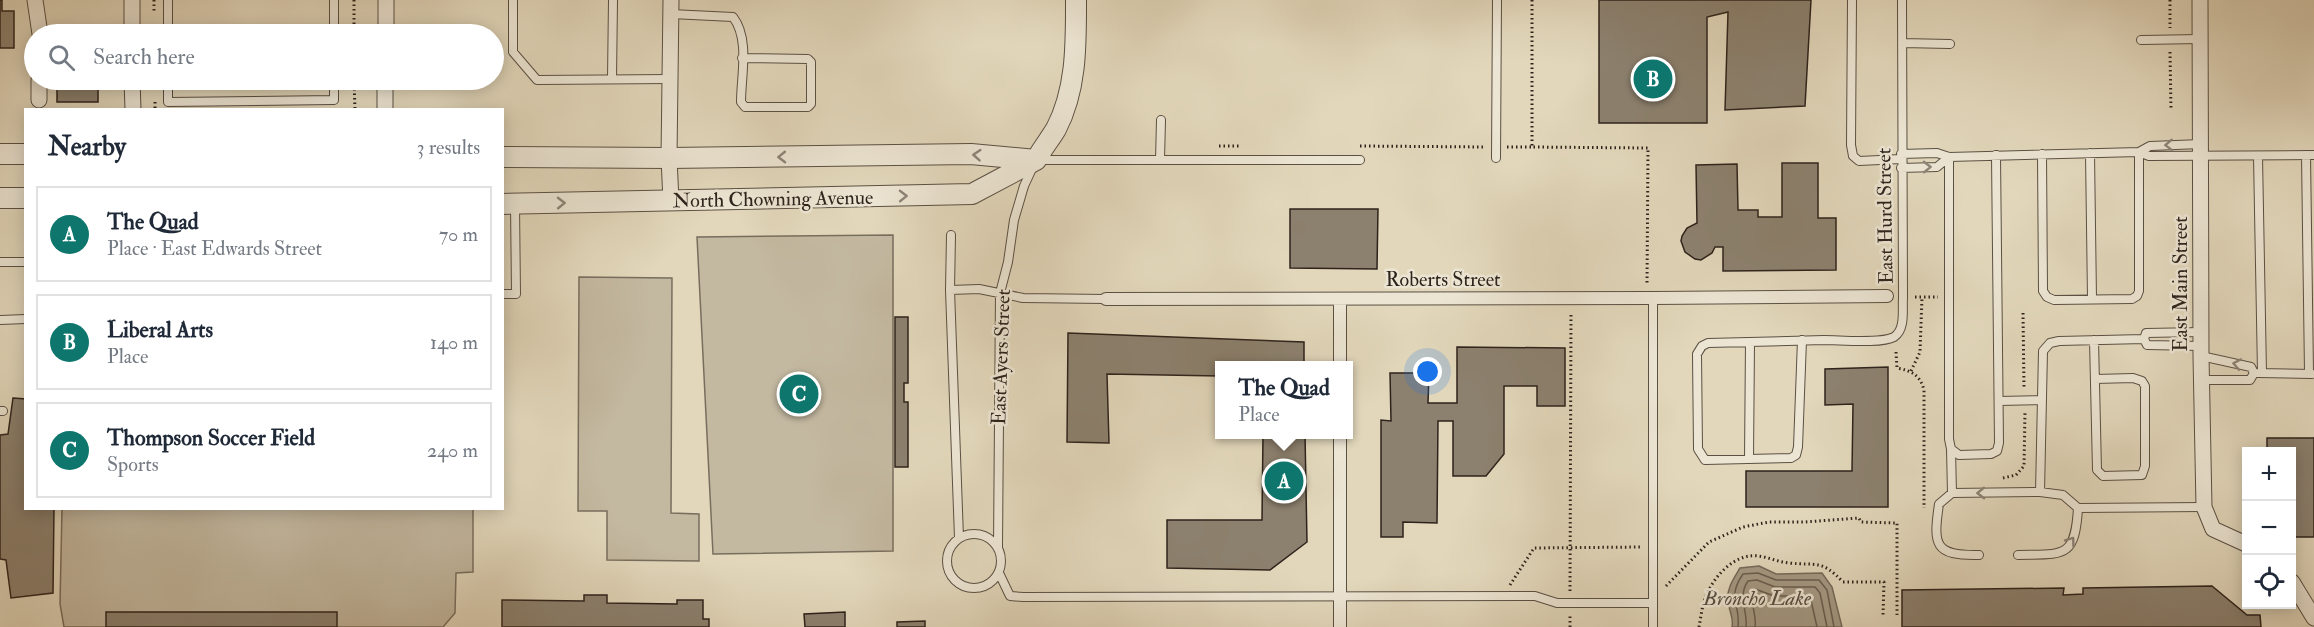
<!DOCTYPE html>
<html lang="en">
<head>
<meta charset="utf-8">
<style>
  :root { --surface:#fff; --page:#f6f6f7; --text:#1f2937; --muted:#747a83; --line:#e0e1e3; --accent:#0f766e }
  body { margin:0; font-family:"IM FELL Double Pica",serif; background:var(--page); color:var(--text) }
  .controls { position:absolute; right:18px; bottom:18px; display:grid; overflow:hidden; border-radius:0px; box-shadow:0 3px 15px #0003 }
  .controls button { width:54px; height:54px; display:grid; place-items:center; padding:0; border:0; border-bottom:2px solid var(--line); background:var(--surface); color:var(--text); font:30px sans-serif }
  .you { position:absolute; left:1428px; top:372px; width:21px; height:21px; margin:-15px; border:4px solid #fff; border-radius:50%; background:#1a73e8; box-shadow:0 0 0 9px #1a73e833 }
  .badge { display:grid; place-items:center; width:39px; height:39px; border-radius:50%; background:var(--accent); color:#fff; font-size:20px; font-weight:700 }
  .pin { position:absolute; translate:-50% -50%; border:3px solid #fff; box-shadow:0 2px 6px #0006 }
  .popup { position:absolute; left:1215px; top:361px; width:138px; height:78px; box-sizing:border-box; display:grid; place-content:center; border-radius:0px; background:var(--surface); filter:drop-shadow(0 2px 4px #0005); font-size:20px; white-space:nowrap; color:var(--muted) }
  .popup b { font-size:22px; color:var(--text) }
  .popup::after { content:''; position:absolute; left:50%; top:100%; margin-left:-12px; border:12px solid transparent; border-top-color:var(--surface) }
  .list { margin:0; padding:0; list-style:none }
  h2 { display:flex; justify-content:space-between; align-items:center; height:78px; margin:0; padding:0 24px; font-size:26px }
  h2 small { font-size:20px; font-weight:400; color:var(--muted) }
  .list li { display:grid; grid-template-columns:39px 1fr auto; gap:18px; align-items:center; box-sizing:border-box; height:96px; margin:0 12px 12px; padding:0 12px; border:2px solid var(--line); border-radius:0px }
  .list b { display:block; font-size:22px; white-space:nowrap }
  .list p { margin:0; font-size:20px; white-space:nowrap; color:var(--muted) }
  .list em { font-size:20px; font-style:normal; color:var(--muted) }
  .icon { flex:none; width:33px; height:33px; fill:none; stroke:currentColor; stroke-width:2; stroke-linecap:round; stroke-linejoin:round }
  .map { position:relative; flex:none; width:2314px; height:627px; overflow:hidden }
  .search { position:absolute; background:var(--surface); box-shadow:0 3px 15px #0003; left:24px; top:24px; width:480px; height:66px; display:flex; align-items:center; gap:15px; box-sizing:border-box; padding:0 21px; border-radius:33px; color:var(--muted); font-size:22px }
  .panel { position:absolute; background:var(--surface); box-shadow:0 3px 15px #0003; left:24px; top:108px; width:480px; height:402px; border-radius:0px }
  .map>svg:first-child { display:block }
  .green { fill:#c3b8a0; stroke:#786e5e; stroke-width:1.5 }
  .water { fill:#a59a85; stroke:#756a5b; stroke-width:1.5 }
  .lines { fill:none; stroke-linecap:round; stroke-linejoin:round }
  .shore { stroke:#6a5e50; stroke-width:1.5 }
  .building { fill:#8c816f; stroke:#2e231c; stroke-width:1.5 }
  .service-casing { stroke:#5b5044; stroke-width:10 }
  .pedestrian-casing { stroke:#5b5044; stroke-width:14 }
  .minor-casing { stroke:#5b5044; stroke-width:17 }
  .tertiary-casing { stroke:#5b5044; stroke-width:22 }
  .path { stroke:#2e231c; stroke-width:3; stroke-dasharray:1.5 3; stroke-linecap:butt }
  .service { stroke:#ece5d3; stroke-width:8 }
  .pedestrian { stroke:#ece5d3; stroke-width:12 }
  .minor { stroke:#ece5d3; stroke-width:15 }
  .tertiary { stroke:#ece5d3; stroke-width:20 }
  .oneway { stroke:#8d8478 }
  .labels { text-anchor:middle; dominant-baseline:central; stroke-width:5; stroke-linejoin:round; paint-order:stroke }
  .street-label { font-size:20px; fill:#2e231c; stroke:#ece5d3 }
  .water-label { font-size:21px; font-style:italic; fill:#584d41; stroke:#ece5d3 }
</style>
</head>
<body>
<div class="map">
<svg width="2314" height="627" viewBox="0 0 2314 627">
  <rect width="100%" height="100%" fill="#e2d7bb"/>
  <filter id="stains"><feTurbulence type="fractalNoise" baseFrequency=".00333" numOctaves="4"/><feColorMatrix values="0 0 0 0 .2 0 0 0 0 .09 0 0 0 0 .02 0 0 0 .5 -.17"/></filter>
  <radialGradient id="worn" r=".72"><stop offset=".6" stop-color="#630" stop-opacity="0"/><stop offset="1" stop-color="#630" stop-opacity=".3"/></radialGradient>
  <path class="green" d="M 893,235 L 893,551 L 713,554 L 697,237 Z
    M 579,277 L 672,278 L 671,513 L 699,514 L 699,561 L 607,560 L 607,511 L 578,511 Z
    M 62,509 L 473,509 L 473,572 L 456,573 L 455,613 L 443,627 L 64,627 L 60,604 Z"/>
  <path class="water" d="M 1759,566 L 1776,574 L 1822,573 L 1832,587 L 1842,627 L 1732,627 C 1734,617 1729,611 1728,602 C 1726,589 1734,578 1740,568 Z"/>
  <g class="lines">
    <path class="shore" d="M 1738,627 C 1741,604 1726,599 1743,574 L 1758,573 L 1776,580 L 1819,580 L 1827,590 L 1834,627
      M 1746,627 C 1748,610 1737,597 1748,581 L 1757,580 L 1775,587 L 1815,587 L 1820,593 L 1827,627
      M 1755,627 C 1757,614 1750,604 1752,591 L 1755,589 L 1774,596 L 1810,596 L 1817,627"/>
  </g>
  <path class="building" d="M 0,0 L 2,0 L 2,11 L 14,11 L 14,48 L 0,48 Z
    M 1599,0 L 1811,0 L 1805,106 L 1725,110 L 1728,12 L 1707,17 L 1707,123 L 1599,123 Z
    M 57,80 L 98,80 L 98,102 L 57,102 Z
    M 1782,163 L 1818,163 L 1818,218 L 1836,218 L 1836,270 L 1723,271 L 1723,247 L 1715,247 L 1712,253 L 1701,260 L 1695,259 L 1685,252 L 1681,241 L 1682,236 L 1687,228 L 1697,223 L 1696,165 L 1737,164 L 1738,210 L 1758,210 L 1758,217 L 1782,217 Z
    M 1290,209 L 1378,209 L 1377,269 L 1290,268 Z
    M 895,317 L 908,317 L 908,383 L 904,383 L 904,402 L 908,402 L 908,467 L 895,467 Z
    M 1068,333 L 1304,342 L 1304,366 L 1220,366 L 1220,376 L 1107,374 L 1109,443 L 1067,442 Z
    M 1457,347 L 1565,348 L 1565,406 L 1537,406 L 1537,386 L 1504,386 L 1504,454 L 1486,476 L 1453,476 L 1453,421 L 1438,421 L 1437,523 L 1403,522 L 1403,537 L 1381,537 L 1381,420 L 1391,421 L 1390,373 L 1429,373 L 1428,403 L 1457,403 Z
    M 1888,367 L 1888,507 L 1746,507 L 1746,471 L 1852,471 L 1853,404 L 1825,405 L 1825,369 Z
    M 13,398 L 26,399 L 26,508 L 54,508 L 53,593 L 11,598 L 6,560 L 0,559 L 0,435 L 8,434 Z
    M 1263,434 L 1305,434 L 1307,542 L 1270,570 L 1167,568 L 1167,520 L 1262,520 Z
    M 2267,438 L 2314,438 L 2314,537 L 2292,537 L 2292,452 L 2267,452 Z
    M 2212,586 L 2247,615 L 2260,615 L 2261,627 L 1902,627 L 1902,590 L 2064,588 L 2063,595 L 2083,594 L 2083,588 Z
    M 584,595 L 607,595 L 607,603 L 677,604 L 677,600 L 703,600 L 703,619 L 709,619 L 709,627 L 502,627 L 502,600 L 584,601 Z
    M 106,612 L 337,612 L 337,627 L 106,627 Z
    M 845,612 L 845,627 L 805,627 L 804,614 Z
    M 925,621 L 925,627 L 897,627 L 897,622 Z"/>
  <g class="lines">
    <defs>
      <path id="service" d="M 168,0 L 168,34
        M 334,0 L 334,34
        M 513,0 L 513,52 L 537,80 L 670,79
        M 1852,0 L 1851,145 L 1853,156 L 1859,161 L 1901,159
        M 671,14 L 733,17 C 750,39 741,76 741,102 L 745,107 L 808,107 L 811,104 L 811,62 L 808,59 L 742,58
        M 2141,40 L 2200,39
        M 1902,43 L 1950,44
        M 612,79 L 613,0
        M 168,80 L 168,102 L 334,100 L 334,80
        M 2139,152 L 2150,146 L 2201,144
        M 2090,153 L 2092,299
        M 1901,154 L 1937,153 L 1949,157 L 2139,152 L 2149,156 L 2314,155
        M 2042,154 L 2043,291 L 2047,297 L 2054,300 L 2132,299 L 2137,296 L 2139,291 L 2139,152
        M 2306,155 L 2309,373
        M 2258,156 L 2262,373
        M 1949,157 L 1949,439 L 1951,449 L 1959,455 L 1991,454 L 1997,451 L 1999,443 L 1996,155
        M 1496,158 L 1497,0
        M 1160,160 L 1161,120
        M 1901,168 L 1937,167 L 1949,157
        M 951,235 L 950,290 L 959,538
        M 0,262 L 26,262
        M 950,290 L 979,289 L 1023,298 L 1106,299
        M 502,294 L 516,294 L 515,205
        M 1653,298 L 1653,627
        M 0,320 L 26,319
        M 2144,339 L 2147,345 L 2201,346
        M 1802,340 L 1798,447 L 1796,455 L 1791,458 L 1705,460 L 1698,449 L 1697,354 L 1702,346 L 1708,343 C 1747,342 1786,341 1824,340 C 1841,340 1881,344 1894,337 C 1906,329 1902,309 1903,298 L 1902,0
        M 2094,340 L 2097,470 L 2103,476 L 2142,475 L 2145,466 L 2145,386 L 2142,381 L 2133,378 L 2095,379
        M 2201,356 L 2251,367 L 2254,373 L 2250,380 L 2201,380
        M 2258,373 L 2312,374
        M 1999,401 L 2042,400
        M 0,411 L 3,411
        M 1951,449 L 1952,493
        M 1749,459 L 1750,342
        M 2040,492 L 2043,351 L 2050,343 L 2059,341 L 2144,339 L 2146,333 L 2201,332
        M 2078,508 L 2204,507
        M947 561a27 27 0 1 1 54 0a27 27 0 1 1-54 0Z
        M 998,547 L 1000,293 L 1008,262 L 1014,220 L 1024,186 L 1036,160 L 1360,160
        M 1979,555 C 1934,556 1933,545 1939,504 L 1952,493 L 2040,492 L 2063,495 L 2078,508 C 2075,559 2064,554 2018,555
        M 999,573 L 1010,596 L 1023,597 L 1535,596 L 1557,603 L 1653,603"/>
      <path id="pedestrian" d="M 1106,299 L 1653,298 L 1887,296
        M 1340,299 L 1340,366
        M 1340,434 L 1340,627"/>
      <path id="minor" d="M 35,0 L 40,34
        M 132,0 L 132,34
        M 671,0 L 669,158 L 671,201
        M 2200,0 L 2201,356 L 2204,507 L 2213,529 L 2246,544
        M 386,34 L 386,0
        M 132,80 L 133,110
        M 39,100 L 39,80
        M 385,110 L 385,80
        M 2292,582 L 2314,618"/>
      <path id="tertiary" d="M 0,154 L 26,154
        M 502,157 L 669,158 L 971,154 L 1036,160
        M 1036,160 C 1042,149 1050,139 1056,129 C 1077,89 1076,43 1076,0
        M 0,198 L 26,198
        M 502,204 L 972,194 L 1036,160"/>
    </defs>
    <use href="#service" class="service-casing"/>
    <use href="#pedestrian" class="pedestrian-casing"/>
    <use href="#minor" class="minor-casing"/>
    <use href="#tertiary" class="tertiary-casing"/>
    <path class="path" d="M 154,0 L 154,13
      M 354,0 L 354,34
      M 1532,0 L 1532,147 L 1648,148 L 1647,285
      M 2170,0 L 2170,28
      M 2170,52 L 2171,110
      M 354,80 L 355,110
      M 155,102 L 155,110
      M 1219,146 L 1239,146
      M 1360,146 L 1485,147
      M 1507,147 L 1532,147
      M 1915,297 L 1938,297
      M 2023,313 L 2024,389
      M 1896,352 L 1897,368 C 1912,371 1920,375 1924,390 L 1924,508
      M 1911,371 L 1920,352 L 1922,297
      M 2003,478 L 2016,475 L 2024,466 L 2025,411
      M 1510,585 L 1534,548 L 1642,547
      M 1666,586 L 1709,542 L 1743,527 L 1769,522 L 1805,522 L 1859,518 L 1861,522 L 1897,523 L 1897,615
      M 1570,591 L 1571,312
      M 1570,627 L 1570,615
      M 1699,627 C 1701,617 1702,605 1706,596 C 1714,576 1735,553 1758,556 C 1768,557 1778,562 1789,563 C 1817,566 1821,559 1843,582 L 1884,582 L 1883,615"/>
    <use href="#service" class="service"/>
    <use href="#pedestrian" class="pedestrian"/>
    <use href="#minor" class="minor"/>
    <use href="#tertiary" class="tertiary"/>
  </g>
  <defs><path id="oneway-chevron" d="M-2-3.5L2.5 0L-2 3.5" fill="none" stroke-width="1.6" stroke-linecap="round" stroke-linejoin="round" transform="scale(1.5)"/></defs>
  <g class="oneway">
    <use href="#oneway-chevron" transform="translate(2169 145) rotate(178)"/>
    <use href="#oneway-chevron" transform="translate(977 155) rotate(-176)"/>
    <use href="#oneway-chevron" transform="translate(782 157) rotate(179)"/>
    <use href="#oneway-chevron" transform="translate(1927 167) rotate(-1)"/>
    <use href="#oneway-chevron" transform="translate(903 196) rotate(-1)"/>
    <use href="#oneway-chevron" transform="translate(561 203) rotate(-1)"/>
    <use href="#oneway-chevron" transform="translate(2237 364) rotate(-169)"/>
    <use href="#oneway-chevron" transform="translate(1981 493) rotate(179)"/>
    <use href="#oneway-chevron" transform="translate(2071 541) rotate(-54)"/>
  </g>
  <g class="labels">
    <g class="street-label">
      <text transform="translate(773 199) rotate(-1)">North Chowning Avenue</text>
      <text transform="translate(1885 216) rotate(-91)">East Hurd Street</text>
      <text x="1443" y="279">Roberts Street</text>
      <text transform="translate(2180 284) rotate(-90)">East Main Street</text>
      <text transform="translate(1001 357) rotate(-88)">East Ayers Street</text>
    </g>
    <g class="water-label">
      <text x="1757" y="598">Broncho Lake</text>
    </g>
  </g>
  <rect width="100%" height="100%" filter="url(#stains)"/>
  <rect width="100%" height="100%" fill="url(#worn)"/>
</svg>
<div class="controls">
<button>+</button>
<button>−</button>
<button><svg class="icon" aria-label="locate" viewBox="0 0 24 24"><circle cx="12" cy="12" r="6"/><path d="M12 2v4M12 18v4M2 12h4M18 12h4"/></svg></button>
</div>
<div class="you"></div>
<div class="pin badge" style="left:1284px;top:481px">A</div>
<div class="popup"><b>The Quad</b>Place</div>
<div class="pin badge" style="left:1653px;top:79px">B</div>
<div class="pin badge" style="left:799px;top:394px">C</div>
<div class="search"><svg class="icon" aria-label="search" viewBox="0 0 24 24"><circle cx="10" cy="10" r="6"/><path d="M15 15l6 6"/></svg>Search here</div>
<section class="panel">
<h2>Nearby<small>3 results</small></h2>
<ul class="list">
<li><span class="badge">A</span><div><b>The Quad</b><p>Place · East Edwards Street</p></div><em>70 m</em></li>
<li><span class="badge">B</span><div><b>Liberal Arts</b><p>Place</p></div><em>140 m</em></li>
<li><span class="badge">C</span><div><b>Thompson Soccer Field</b><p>Sports</p></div><em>240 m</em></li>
</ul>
</section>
</div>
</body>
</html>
